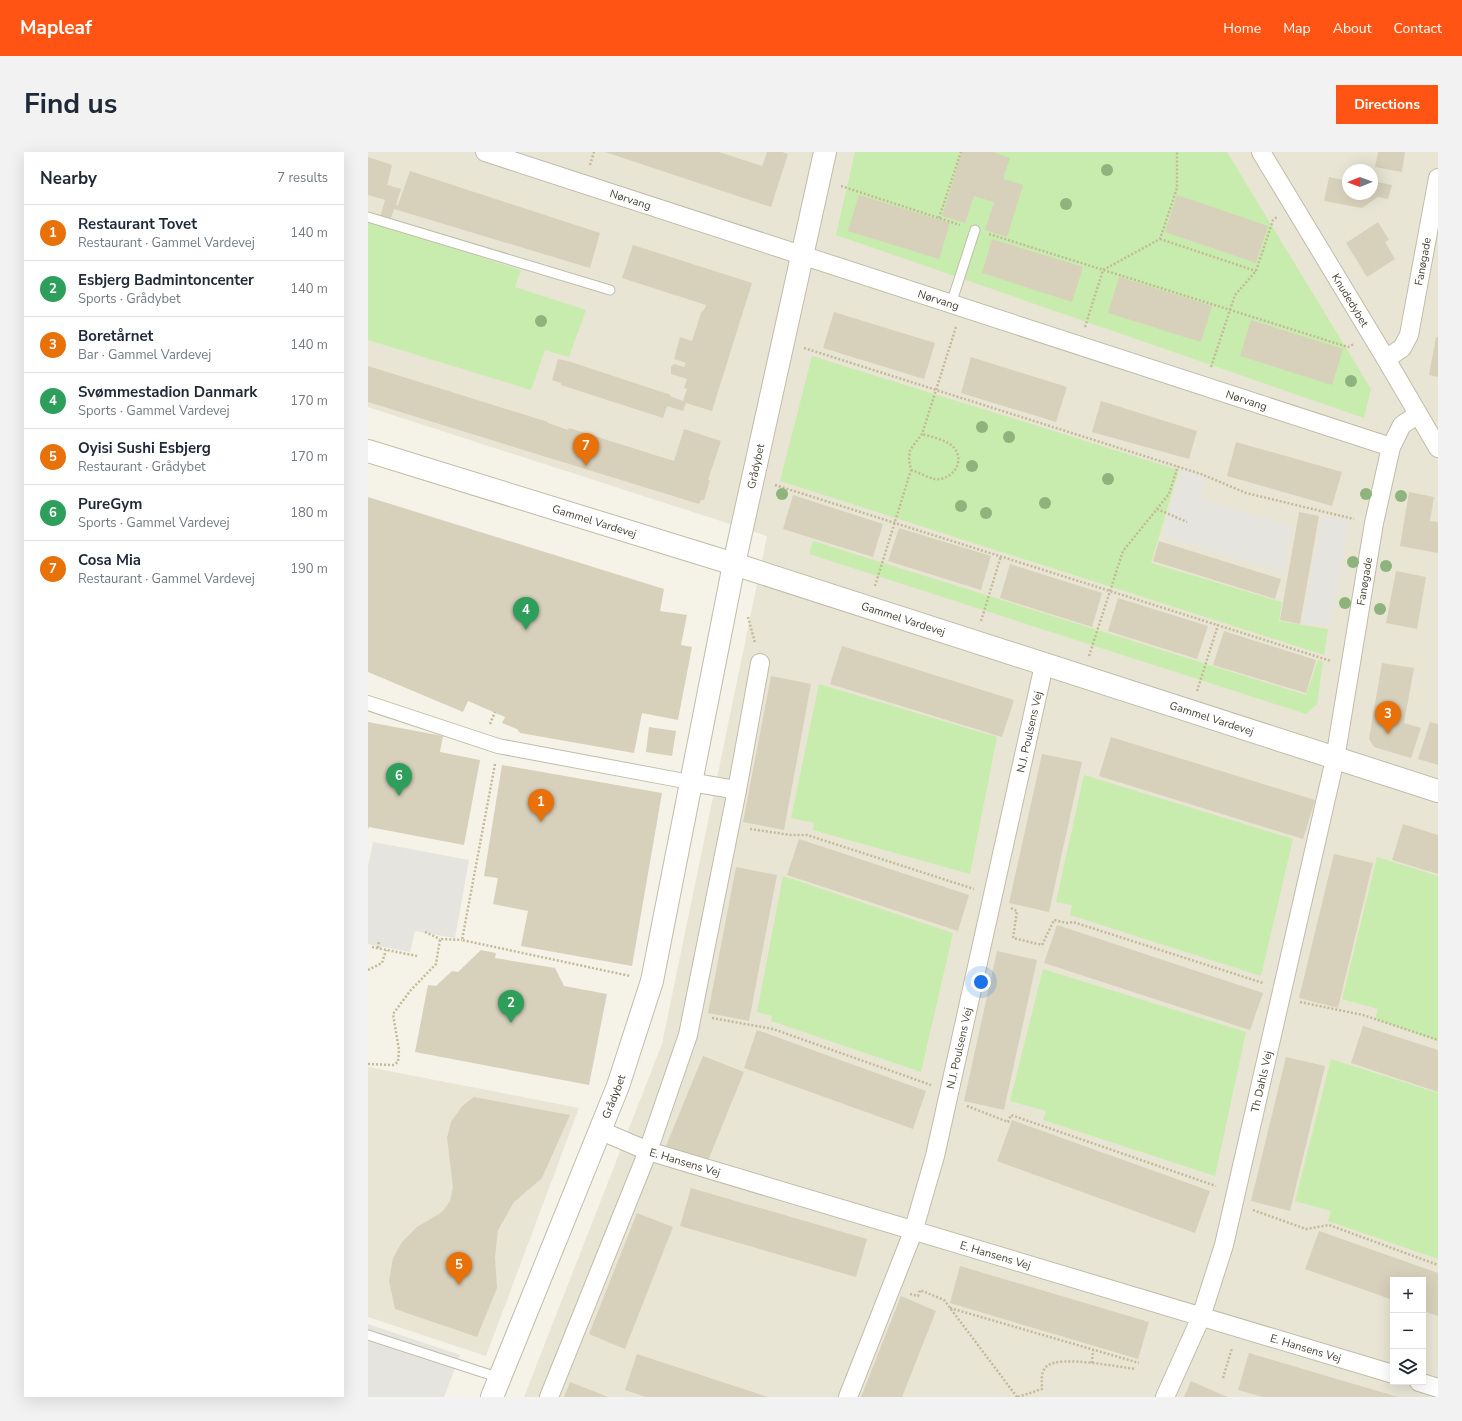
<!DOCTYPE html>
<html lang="en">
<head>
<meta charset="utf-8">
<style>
  :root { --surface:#fff; --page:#f2f2f3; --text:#1f2937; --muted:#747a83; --line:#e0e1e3; --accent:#ff5413 }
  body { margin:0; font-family:"Nunito Sans",sans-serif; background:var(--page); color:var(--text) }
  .controls { position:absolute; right:12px; bottom:12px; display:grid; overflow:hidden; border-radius:0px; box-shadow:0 4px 16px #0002 }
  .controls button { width:36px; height:36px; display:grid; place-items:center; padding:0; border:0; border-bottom:1px solid var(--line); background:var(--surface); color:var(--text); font:20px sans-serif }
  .compass { position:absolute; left:974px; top:12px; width:36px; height:36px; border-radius:50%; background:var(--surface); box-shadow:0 4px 16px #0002; rotate:269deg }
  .you { position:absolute; left:613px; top:830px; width:14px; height:14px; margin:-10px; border:3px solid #fff; border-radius:50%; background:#1a73e8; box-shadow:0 0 0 6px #1a73e833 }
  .badge { display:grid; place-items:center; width:26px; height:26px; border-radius:50%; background:var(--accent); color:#fff; font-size:13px; font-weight:700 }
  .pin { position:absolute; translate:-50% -33px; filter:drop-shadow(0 1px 2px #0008) }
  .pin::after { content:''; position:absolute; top:21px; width:14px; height:12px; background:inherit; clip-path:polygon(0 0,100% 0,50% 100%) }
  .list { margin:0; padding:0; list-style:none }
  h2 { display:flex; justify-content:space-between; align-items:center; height:52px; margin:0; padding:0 16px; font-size:17px }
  h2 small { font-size:13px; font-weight:400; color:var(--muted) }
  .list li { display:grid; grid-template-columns:26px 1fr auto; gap:12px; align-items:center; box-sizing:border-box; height:56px; padding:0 16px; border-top:1px solid var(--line) }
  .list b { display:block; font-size:15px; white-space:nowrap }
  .list p { margin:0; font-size:13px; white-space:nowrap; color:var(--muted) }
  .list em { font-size:13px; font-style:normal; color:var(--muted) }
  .icon { flex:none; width:22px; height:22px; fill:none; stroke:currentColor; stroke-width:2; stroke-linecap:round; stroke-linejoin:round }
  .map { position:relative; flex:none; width:1070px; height:1245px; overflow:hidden; border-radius:0px }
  header { display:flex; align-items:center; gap:24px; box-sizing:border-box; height:56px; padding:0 20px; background:var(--accent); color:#fff }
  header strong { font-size:19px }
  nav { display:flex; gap:22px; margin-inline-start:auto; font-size:14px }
  .intro { display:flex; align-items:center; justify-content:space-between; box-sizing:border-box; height:96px; padding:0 24px }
  h1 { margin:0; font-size:28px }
  .button { padding:10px 18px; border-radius:0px; background:var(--accent); color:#fff; font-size:14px; font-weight:700 }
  main { display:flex; gap:24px; padding:0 24px }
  aside { flex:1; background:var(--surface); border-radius:0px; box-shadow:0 4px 16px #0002 }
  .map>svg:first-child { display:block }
  .residential { fill:#e9e5d4; fill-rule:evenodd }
  .green { fill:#c8ecad }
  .parking { fill:#e5e4df }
  .building { fill:#d7d0bb }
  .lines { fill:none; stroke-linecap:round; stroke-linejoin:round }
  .service-casing { stroke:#c1bca9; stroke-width:11 }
  .pedestrian-casing { stroke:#c1bca9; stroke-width:16 }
  .minor-casing { stroke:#c1bca9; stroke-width:20 }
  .tertiary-casing { stroke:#c1bca9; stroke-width:24 }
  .path { stroke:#c4ba99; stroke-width:2.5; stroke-dasharray:2 2; stroke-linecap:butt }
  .service { stroke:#fff; stroke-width:9 }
  .pedestrian { stroke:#fff; stroke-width:14 }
  .minor { stroke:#fff; stroke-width:18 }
  .tertiary { stroke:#fff; stroke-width:22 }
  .tree { fill:#8fb37c }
  .labels { text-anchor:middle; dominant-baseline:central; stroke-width:3.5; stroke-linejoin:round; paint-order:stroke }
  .street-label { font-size:11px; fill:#484335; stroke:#fff }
</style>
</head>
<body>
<header>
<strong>Mapleaf</strong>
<nav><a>Home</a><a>Map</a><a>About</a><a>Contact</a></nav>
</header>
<div class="intro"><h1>Find us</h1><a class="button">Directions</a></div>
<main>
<aside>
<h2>Nearby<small>7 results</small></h2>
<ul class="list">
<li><span class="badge" style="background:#e8710a">1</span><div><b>Restaurant Tovet</b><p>Restaurant · Gammel Vardevej</p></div><em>140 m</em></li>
<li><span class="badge" style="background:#2e9e5b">2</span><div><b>Esbjerg Badmintoncenter</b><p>Sports · Grådybet</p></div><em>140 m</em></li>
<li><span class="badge" style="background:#e8710a">3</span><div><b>Boretårnet</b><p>Bar · Gammel Vardevej</p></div><em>140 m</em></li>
<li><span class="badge" style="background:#2e9e5b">4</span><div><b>Svømmestadion Danmark</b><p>Sports · Gammel Vardevej</p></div><em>170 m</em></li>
<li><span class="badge" style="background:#e8710a">5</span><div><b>Oyisi Sushi Esbjerg</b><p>Restaurant · Grådybet</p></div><em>170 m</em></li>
<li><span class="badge" style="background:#2e9e5b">6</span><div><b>PureGym</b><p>Sports · Gammel Vardevej</p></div><em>180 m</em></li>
<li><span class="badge" style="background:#e8710a">7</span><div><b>Cosa Mia</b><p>Restaurant · Gammel Vardevej</p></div><em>190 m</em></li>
</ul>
</aside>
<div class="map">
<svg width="1070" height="1245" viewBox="0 0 1070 1245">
  <rect width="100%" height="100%" fill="#f5f2e7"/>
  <path class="residential" d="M 0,0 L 1070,0 L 1070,1245 L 156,1245 L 294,892 L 399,384 L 0,255 ZM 980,18 L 1004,18 L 1004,42 L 980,42 ZM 1025,1128 L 1055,1128 L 1055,1230 L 1025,1230 Z
    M 0,915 L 211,956 L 118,1204 L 0,1165 Z"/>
  <path class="green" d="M 487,0 L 859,0 L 1003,237 L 996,266 L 468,83 Z
    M 0,69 L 153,118 L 147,135 L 218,158 L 201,205 L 177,198 L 163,238 L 0,188 Z
    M 444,204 L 811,318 L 783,411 L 914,450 L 911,469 L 960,477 L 956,503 L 412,329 Z
    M 445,389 L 938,543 L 950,508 L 955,510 L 949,552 L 938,562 L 441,402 Z
    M 451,532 L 629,585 L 602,722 L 445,678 L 446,671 L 423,666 Z
    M 716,623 L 925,687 L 893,824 L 702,763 L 704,753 L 688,750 Z
    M 1009,705 L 1070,724 L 1070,889 L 1007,867 L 1010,857 L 974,847 Z
    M 415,724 L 585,781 L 553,920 L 403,869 L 404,864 L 389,860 Z
    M 675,817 L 878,880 L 847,1024 L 675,968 L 678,959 L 642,949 Z
    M 963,907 L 1070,941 L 1070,1107 L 960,1069 L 963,1059 L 927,1049 Z"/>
  <path class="parking" d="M 813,317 L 839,326 L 833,347 L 925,375 L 916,420 L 795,384 Z
    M 954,364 L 981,369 L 962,475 L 935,470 Z
    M 5,690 L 101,708 L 87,786 L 47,779 L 42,800 L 0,792 L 0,714 Z
    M 0,1172 L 92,1203 L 76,1245 L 0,1245 Z"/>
  <path class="building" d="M 237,0 L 351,0 L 394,14 L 399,0 L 414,0 L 420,2 L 403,55 Z
    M 594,0 L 624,0 L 642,6 L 635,27 L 655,33 L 639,85 L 617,78 L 626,50 L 606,44 L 597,71 L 574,64 Z
    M 1010,0 L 1037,0 L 1034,20 L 1007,15 Z
    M 0,5 L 24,13 L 19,33 L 33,37 L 28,53 L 30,53 L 42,19 L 232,81 L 222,116 L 26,57 L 22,69 L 12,65 L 17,48 L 0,43 Z
    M 961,25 L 980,29 L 980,42 L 1004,42 L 1004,29 L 1024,33 L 1020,47 L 1010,45 L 994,56 L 956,49 Z
    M 491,43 L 582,71 L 571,107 L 480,79 Z
    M 809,43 L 900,74 L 888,111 L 797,80 Z
    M 1010,70 L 1021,88 L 1017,90 L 1027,107 L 999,125 L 978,91 Z
    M 624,87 L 715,115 L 704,150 L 614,121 Z
    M 265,93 L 384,131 L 344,259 L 318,251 L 315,259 L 299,254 L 295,266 L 193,233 L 193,231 L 184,228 L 190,207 L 200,209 L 303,243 L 302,244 L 315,249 L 319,237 L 316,236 L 319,227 L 303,222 L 303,215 L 306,212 L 316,215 L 318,211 L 306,207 L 312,185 L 324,189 L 333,161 L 336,158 L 338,153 L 254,126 Z
    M 751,125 L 844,154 L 833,190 L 740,161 Z
    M 466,160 L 567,191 L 556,227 L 455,196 Z
    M 883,168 L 975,197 L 964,233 L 872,204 Z
    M 1068,185 L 1070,185 L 1070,225 L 1061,223 Z
    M 603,205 L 699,235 L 688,270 L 593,241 Z
    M 0,214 L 180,270 L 180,271 L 200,278 L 199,281 L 201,276 L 306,309 L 316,277 L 353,289 L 340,328 L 342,328 L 336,348 L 333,348 L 331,352 L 0,250 Z
    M 733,249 L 829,279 L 821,307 L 724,280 Z
    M 868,290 L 974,320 L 964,354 L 859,324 Z
    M 1041,340 L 1066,345 L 1062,369 L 1070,370 L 1070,401 L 1032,394 Z
    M 425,343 L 515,372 L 505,405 L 415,377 Z
    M 0,345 L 296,437 L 292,459 L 319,463 L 313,493 L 324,495 L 310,568 L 274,561 L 266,601 L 152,581 L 149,577 L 134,571 L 137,565 L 100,549 L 95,560 L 0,520 Z
    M 931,360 L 951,364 L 932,472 L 912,468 Z
    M 531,376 L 623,404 L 613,438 L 520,409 Z
    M 791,389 L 913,427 L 907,447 L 785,409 Z
    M 642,412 L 734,441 L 724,475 L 632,446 Z
    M 1028,419 L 1058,425 L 1049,477 L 1018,471 Z
    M 750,446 L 840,474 L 829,507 L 740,479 Z
    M 856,479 L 948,508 L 938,541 L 845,513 Z
    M 474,494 L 646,548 L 634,585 L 462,532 Z
    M 1014,511 L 1046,516 L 1036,571 L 1053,576 L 1043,606 L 1006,595 L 1001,587 Z
    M 403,524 L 443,532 L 416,678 L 375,670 Z
    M 0,570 L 75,584 L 72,600 L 112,608 L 96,693 L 1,675 L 0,677 Z
    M 1062,570 L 1070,572 L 1070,613 L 1050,607 Z
    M 281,575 L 308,579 L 304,604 L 278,600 Z
    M 743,585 L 947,648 L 935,687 L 731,624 Z
    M 674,602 L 714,610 L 681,760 L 641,751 Z
    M 134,613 L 294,641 L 264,814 L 153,794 L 160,759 L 125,752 L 130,726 L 116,724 Z
    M 1035,672 L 1070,683 L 1070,722 L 1024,708 Z
    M 431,687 L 601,743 L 590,779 L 419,723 Z
    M 966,702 L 1005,711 L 970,856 L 931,846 Z
    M 368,715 L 409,723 L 381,869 L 340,861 Z
    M 689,773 L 895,841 L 882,878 L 676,811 Z
    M 113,798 L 128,801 L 127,806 L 187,816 L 196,834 L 239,842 L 221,933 L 47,900 L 60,833 L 68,834 L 84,819 L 90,820 Z
    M 629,799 L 669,808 L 636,958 L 596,949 Z
    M 995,874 L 1070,898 L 1070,940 L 983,911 Z
    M 389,878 L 558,939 L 545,977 L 376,916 Z
    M 335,904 L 376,920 L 339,1011 L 298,994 Z
    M 918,905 L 957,914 L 922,1059 L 883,1049 Z
    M 106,945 L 202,963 L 174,1026 L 146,1050 L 130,1078 L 127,1105 L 129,1136 L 109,1185 L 27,1157 L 21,1129 L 25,1106 L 34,1090 L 49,1075 L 74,1060 L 82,1049 L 85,1035 L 79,986 L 83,970 L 94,954 Z
    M 644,968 L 842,1039 L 827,1081 L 629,1009 Z
    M 323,1036 L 499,1087 L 488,1125 L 312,1074 Z
    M 269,1061 L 305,1075 L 257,1197 L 221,1182 Z
    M 951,1079 L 1070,1121 L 1070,1164 L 1055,1159 L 1055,1128 L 1025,1128 L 1025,1148 L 937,1117 Z
    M 592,1114 L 781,1170 L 770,1207 L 582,1151 Z
    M 533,1144 L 568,1159 L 534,1245 L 493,1245 Z
    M 881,1201 L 1030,1245 L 895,1245 L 870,1238 Z
    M 269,1202 L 400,1245 L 278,1245 L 257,1238 Z
    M 823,1229 L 859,1245 L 816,1245 Z
    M 202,1230 L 240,1245 L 196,1245 Z"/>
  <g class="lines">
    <defs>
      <path id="service" d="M 0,65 L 242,138
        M 583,152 L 607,78
        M 0,1183 L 132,1226"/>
      <path id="pedestrian" d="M 0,551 L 130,594 L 322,630"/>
      <g id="minor">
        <path id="s1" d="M 117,0 L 1023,295"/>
        <path id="s2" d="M 893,0 L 1018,207 L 1070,296"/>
        <path id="s3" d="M 1018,207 L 1034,196 L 1041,183 L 1070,26"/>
        <path d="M 322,630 L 369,638"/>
        <path id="s4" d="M 231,978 L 280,999 L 1025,1222"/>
        <path d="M 1051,1230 L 1070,1236"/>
        <path d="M 181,1245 L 280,999 L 320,883 L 369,638 L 392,511"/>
        <path id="s5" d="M 480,1245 L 545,1080 L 567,1004 L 676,513"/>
        <path id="s6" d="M 797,1245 L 833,1165 L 856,1093 L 967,607 L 1006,371 L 1023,295 L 1034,273 L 1049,263"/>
      </g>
      <g id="tertiary">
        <path id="s7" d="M 0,299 L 366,412 L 1070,639"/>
        <path id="s8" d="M 124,1245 L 250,934 L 284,829 L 366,412 L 457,0"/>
      </g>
    </defs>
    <use href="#service" class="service-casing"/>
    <use href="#pedestrian" class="pedestrian-casing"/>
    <use href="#minor" class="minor-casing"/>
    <use href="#tertiary" class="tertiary-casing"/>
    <path class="path" d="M 222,13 L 226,0
      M 473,34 L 592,73
      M 571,66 L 593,0
      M 621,82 L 980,195 L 986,192
      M 792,87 L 888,119
      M 717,175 L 735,118 L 792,87 L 809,36 L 809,0
      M 436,196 L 833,322 L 878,341 L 986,367
      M 843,215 L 867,143 L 888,119 L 905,68 L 909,65
      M 543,318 C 550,320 559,325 566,327 C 583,329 597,312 587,297 C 581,288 563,285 554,282
      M 407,333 L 963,509
      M 789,357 L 819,370
      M 507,434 L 543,318 L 541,308 L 542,298 L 554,282 L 588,175
      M 380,465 L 387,491
      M 613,469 L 633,404
      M 721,504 L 755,399 L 801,342 L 810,314
      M 829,539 L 850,473
      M 122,572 L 127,560
      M 127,612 L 94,788 L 262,824
      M 382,677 L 423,683 L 439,683 L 606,737
      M 643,756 L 649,759 L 645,786 L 674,793 L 686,768 L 699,771 L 705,770 L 895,831
      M 57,780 L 72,787
      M 4,795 L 49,804
      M 10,796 L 11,788
      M 0,818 L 14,811 L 18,798
      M 932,850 L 995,863 L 1070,888
      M 344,866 L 405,877 L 563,933
      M 0,912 L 25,913 L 30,910 L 31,898 L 25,862 L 42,839 L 68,812 L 72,787 L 94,788
      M 599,954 L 640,970 L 643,963 L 848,1034
      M 885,1058 L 938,1077 L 961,1073 L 1070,1113
      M 542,1142 L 550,1144 L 552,1138 L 576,1148 L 649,1245
      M 582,1156 L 771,1211
      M 724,1211 L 725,1198
      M 855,1226 L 864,1196
      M 650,1245 L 674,1237 C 674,1229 672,1220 679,1214 C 692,1203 750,1215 768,1217"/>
    <use href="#service" class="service"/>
    <use href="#pedestrian" class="pedestrian"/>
    <use href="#minor" class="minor"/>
    <use href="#tertiary" class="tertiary"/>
  </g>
  <g class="tree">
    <circle cx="739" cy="18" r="6"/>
    <circle cx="698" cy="52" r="6"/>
    <circle cx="173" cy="169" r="6"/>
    <circle cx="983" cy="229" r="6"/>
    <circle cx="614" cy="275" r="6"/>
    <circle cx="641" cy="285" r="6"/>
    <circle cx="604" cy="314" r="6"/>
    <circle cx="740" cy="327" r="6"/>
    <circle cx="414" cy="342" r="6"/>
    <circle cx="998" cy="342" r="6"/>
    <circle cx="1033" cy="344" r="6"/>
    <circle cx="677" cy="351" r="6"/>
    <circle cx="593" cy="354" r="6"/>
    <circle cx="618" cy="361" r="6"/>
    <circle cx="985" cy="410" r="6"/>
    <circle cx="1018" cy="414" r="6"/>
    <circle cx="977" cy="451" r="6"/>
    <circle cx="1012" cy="457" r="6"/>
  </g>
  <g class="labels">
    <g class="street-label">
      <text stroke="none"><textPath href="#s1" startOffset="153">Nørvang</textPath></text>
      <text stroke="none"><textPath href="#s3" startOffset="109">Fanøgade</textPath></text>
      <text stroke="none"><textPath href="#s1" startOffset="477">Nørvang</textPath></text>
      <text stroke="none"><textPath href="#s2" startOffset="173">Knudedybet</textPath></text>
      <text stroke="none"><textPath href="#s1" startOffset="801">Nørvang</textPath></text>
      <text stroke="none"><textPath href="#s8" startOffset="971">Grådybet</textPath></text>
      <text stroke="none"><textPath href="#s7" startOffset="237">Gammel Vardevej</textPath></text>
      <text stroke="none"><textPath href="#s6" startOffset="842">Fanøgade</textPath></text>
      <text stroke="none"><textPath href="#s7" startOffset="561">Gammel Vardevej</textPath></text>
      <text stroke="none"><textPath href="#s7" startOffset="885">Gammel Vardevej</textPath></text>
      <text stroke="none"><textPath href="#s5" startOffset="691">N.J. Poulsens Vej</textPath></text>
      <text stroke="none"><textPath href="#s5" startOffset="367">N.J. Poulsens Vej</textPath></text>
      <text stroke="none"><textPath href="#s6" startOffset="331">Th Dahls Vej</textPath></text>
      <text stroke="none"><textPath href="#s8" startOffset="324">Grådybet</textPath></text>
      <text stroke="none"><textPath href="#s4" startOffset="92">E. Hansens Vej</textPath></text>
      <text stroke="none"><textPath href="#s4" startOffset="416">E. Hansens Vej</textPath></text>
      <text stroke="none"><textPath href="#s4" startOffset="740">E. Hansens Vej</textPath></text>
    </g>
  </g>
</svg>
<div class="controls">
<button>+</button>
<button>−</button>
<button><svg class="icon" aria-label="layers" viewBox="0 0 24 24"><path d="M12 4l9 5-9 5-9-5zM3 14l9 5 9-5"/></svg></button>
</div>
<svg class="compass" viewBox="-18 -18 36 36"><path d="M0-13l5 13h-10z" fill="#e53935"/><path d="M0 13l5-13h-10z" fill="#747a83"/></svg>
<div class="you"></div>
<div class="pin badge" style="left:173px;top:670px;background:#e8710a">1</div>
<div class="pin badge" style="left:143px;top:871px;background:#2e9e5b">2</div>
<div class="pin badge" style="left:1020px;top:582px;background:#e8710a">3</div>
<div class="pin badge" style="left:158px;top:478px;background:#2e9e5b">4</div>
<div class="pin badge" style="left:91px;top:1133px;background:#e8710a">5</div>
<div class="pin badge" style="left:31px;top:644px;background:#2e9e5b">6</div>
<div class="pin badge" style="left:218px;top:314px;background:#e8710a">7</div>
</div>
</main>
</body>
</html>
